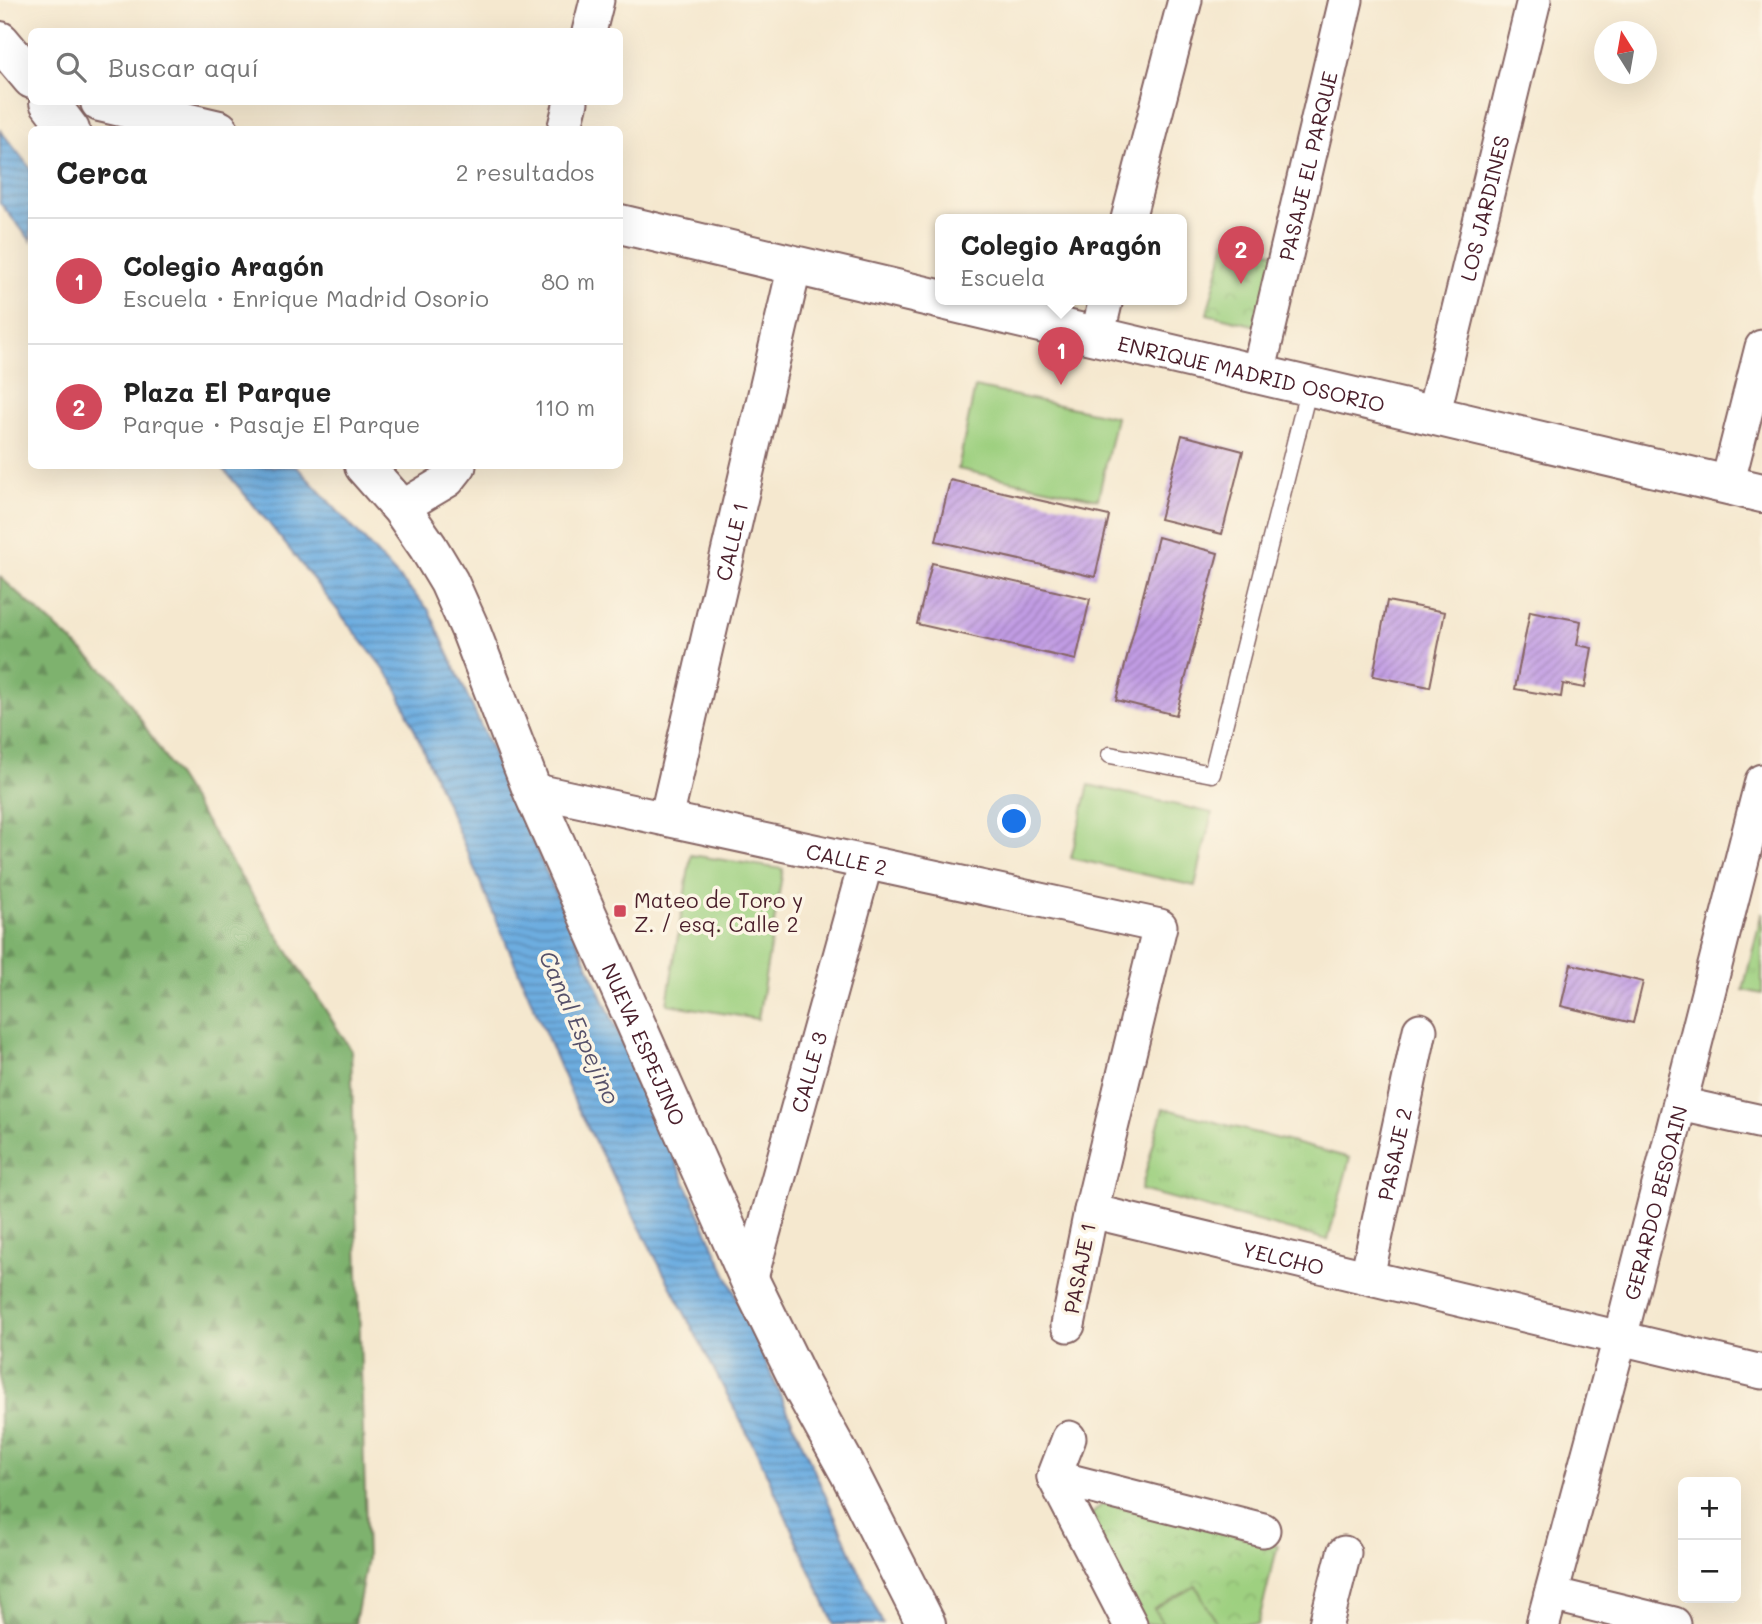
<!DOCTYPE html>
<html lang="es">
<head>
<meta charset="utf-8">
<style>
  :root { --surface:#fff; --page:#f6f6f6; --text:#222; --muted:#767676; --line:#e0e0e0; --accent:#d1495b }
  body { margin:0; font-family:Mali,sans-serif; background:var(--page); color:var(--text) }
  .controls { position:absolute; right:21px; bottom:21px; display:grid; overflow:hidden; border-radius:10px; box-shadow:0 7px 28px #0002 }
  .controls button { width:63px; height:63px; display:grid; place-items:center; padding:0; border:0; border-bottom:2px solid var(--line); background:var(--surface); color:var(--text); font:35px sans-serif }
  .compass { position:absolute; left:1594px; top:21px; width:63px; height:63px; border-radius:50%; background:var(--surface); box-shadow:0 7px 28px #0002; rotate:349deg }
  .you { position:absolute; left:1015px; top:822px; width:24px; height:24px; margin:-18px; border:5px solid #fff; border-radius:50%; background:#1a73e8; box-shadow:0 0 0 10px #1a73e833 }
  .badge { display:grid; place-items:center; width:46px; height:46px; border-radius:50%; background:var(--accent); color:#fff; font-size:23px; font-weight:700 }
  .pin { position:absolute; translate:-50% -58px; filter:drop-shadow(0 2px 4px #0008) }
  .pin::after { content:''; position:absolute; top:37px; width:24px; height:21px; background:inherit; clip-path:polygon(0 0,100% 0,50% 100%) }
  .popup { position:absolute; left:935px; top:214px; width:252px; height:91px; box-sizing:border-box; display:grid; place-content:center; border-radius:10px; background:var(--surface); filter:drop-shadow(0 2px 5px #0005); font-size:23px; white-space:nowrap; color:var(--muted) }
  .popup b { font-size:26px; color:var(--text) }
  .popup::after { content:''; position:absolute; left:50%; top:100%; margin-left:-14px; border:14px solid transparent; border-top-color:var(--surface) }
  .list { margin:0; padding:0; list-style:none }
  h2 { display:flex; justify-content:space-between; align-items:center; height:91px; margin:0; padding:0 28px; font-size:30px }
  h2 small { font-size:23px; font-weight:400; color:var(--muted) }
  .list li { display:grid; grid-template-columns:46px 1fr auto; gap:21px; align-items:center; box-sizing:border-box; height:126px; padding:0 28px; border-top:2px solid var(--line) }
  .list b { display:block; font-size:26px; white-space:nowrap }
  .list p { margin:0; font-size:23px; white-space:nowrap; color:var(--muted) }
  .list em { font-size:23px; font-style:normal; color:var(--muted) }
  .icon { flex:none; width:38px; height:38px; fill:none; stroke:currentColor; stroke-width:2; stroke-linecap:round; stroke-linejoin:round }
  .map { position:relative; flex:none; width:1762px; height:1624px; overflow:hidden }
  .search { position:absolute; background:var(--surface); box-shadow:0 7px 28px #0002; left:28px; top:28px; width:595px; height:77px; display:flex; align-items:center; gap:18px; box-sizing:border-box; padding:0 24px; border-radius:10px; color:var(--muted); font-size:26px }
  .panel { position:absolute; background:var(--surface); box-shadow:0 7px 28px #0002; left:28px; top:126px; width:595px; height:343px; border-radius:10px }
  .map>svg:first-child { display:block }
  .grass { fill:url(#grass-tufts); stroke:#747856; stroke-width:2 }
  .forest { fill:url(#forest-firs); stroke:#64684c; stroke-width:2 }
  .park { fill:url(#park-crowns); stroke:#747856; stroke-width:2 }
  .garden { fill:#9ed080; stroke:#747856; stroke-width:2 }
  .water { fill:url(#water-rules); stroke:#5c6686; stroke-width:2 }
  .building { fill:url(#building-hatch) }
  .lines { fill:none; stroke-linecap:round; stroke-linejoin:round }
  .service-casing { stroke:#866564; stroke-width:19 }
  .minor-casing { stroke:#866564; stroke-width:37 }
  .tertiary-casing { stroke:#866564; stroke-width:42 }
  .service { stroke:#fff; stroke-width:16 }
  .minor { stroke:#fff; stroke-width:33 }
  .tertiary { stroke:#fff; stroke-width:38 }
  .poi-dot { fill:#d1495b; stroke:#fcf5e5; stroke-width:2.5 }
  .labels { text-anchor:middle; dominant-baseline:central; stroke-width:7; stroke-linejoin:round; paint-order:stroke }
  .street-label { font-size:21px; fill:#4a1f2b; stroke:#fcf5e5 }
  .poi-label { font-size:21px; fill:#4a1f2b; stroke:#fcf5e5; text-anchor:start }
  .water-label { font-size:23px; font-style:italic; fill:#56516a; stroke:#fcf5e5 }
</style>
</head>
<body>
<div class="map">
<svg width="1762" height="1624" viewBox="0 0 1762 1624">
  <defs>
    <pattern id="grass-tufts" width="24" height="20" patternUnits="userSpaceOnUse" patternTransform="scale(1.75)"><rect width="24" height="20" fill="#9ed080"/><path d="M3 7l-1-3M5 7V3M7 7l1-3M15 17l-1-3M17 17v-4M19 17l1-3" fill="none" stroke="#8ab26f"/></pattern>
    <pattern id="forest-firs" width="22" height="20" patternUnits="userSpaceOnUse" patternTransform="scale(1.75)"><rect width="22" height="20" fill="#7eb26e"/><path d="M5 1l3.5 6h-7zM16 11l3.5 6h-7z" fill="#69905b"/></pattern>
    <pattern id="park-crowns" width="20" height="18" patternUnits="userSpaceOnUse" patternTransform="scale(1.75)"><rect width="20" height="18" fill="#9ed080"/><path d="M2 6a3 3 0 1 1 6 0M12 15a3 3 0 1 1 6 0" fill="none" stroke="#8ab26f"/></pattern>
    <pattern id="water-rules" width="6" height="5" patternUnits="userSpaceOnUse" patternTransform="scale(1.75)"><rect width="6" height="5" fill="#6dade0"/><path d="M0 2.5h6" fill="none" stroke="#5c8cb6"/></pattern>
    <pattern id="building-hatch" width="6" height="6" patternUnits="userSpaceOnUse" patternTransform="scale(1.75)"><rect width="6" height="6" fill="#c19ce4"/><path d="M-1 1l2-2M0 6l6-6M5 7l2-2" fill="none" stroke="#9f7fb9"/></pattern>
  </defs>
  <rect width="100%" height="100%" fill="#fcf5e5"/>
  <filter id="ink" filterUnits="userSpaceOnUse"><feTurbulence type="fractalNoise" baseFrequency=".0143" numOctaves="2"/><feDisplacementMap in="SourceGraphic" scale="14" xChannelSelector="R" yChannelSelector="G"/><feConvolveMatrix kernelMatrix="1 2 1 2 8 2 1 2 1" color-interpolation-filters="sRGB"/></filter>
  <filter id="wash" filterUnits="userSpaceOnUse"><feTurbulence type="fractalNoise" baseFrequency=".00686" numOctaves="4" result="noise"/><feDisplacementMap in="SourceGraphic" scale="28" xChannelSelector="R" yChannelSelector="G"/><feGaussianBlur stdDeviation="1.57" result="paint"/><feColorMatrix in="noise" values="0 0 0 0 0 0 0 0 0 0 0 0 0 0 0 0 0 1.4 0 .05"/><feComposite in="paint" operator="in"/></filter>
  <g filter="url(#wash)">
    <rect width="100%" height="100%" fill="#f5e8cf"/>
    <path class="grass" d="M 1762,912 L 1762,994 L 1743,990 Z
      M 1163,1108 L 1350,1158 L 1328,1240 L 1141,1190 Z"/>
    <path class="forest" d="M 0,577 L 116,681 L 351,1050 L 367,1558 L 355,1624 L 0,1624 Z"/>
    <path class="park" d="M 1226,240 L 1276,253 L 1257,326 L 1207,314 Z
      M 1103,1503 L 1278,1545 L 1258,1624 L 1144,1624 L 1088,1518 Z"/>
    <path class="garden" d="M 975,387 L 1116,417 L 1098,499 L 958,469 Z
      M 1089,785 L 1212,813 L 1195,886 L 1071,858 Z
      M 691,855 L 783,869 L 758,1019 L 667,1004 Z
      M 1196,1586 L 1217,1624 L 1163,1624 L 1154,1609 Z"/>
    <path class="water" d="M 0,130 L 31,169 L 31,241 L 0,203 Z
      M 221,466 L 296,466 L 429,610 L 883,1624 L 834,1624 L 758,1454 L 576,1105 L 394,682 L 267,521 Z"/>
    <g id="blocks">
      <path class="building" d="M 1182,435 L 1243,451 L 1222,534 L 1160,519 Z
        M 950,480 L 1109,516 L 1095,577 L 936,541 Z
        M 1158,537 L 1218,553 L 1176,715 L 1116,700 Z
        M 932,563 L 1090,599 L 1076,660 L 917,624 Z
        M 1387,601 L 1445,612 L 1430,687 L 1373,676 Z
        M 1530,611 L 1581,621 L 1577,645 L 1592,648 L 1585,688 L 1563,684 L 1561,697 L 1515,689 Z
        M 1571,964 L 1643,982 L 1633,1023 L 1561,1006 Z"/>
    </g>
  </g>
  <g filter="url(#ink)">
    <use href="#blocks" fill-opacity="0" stroke="#866564" stroke-width="2"/>
    <g class="lines">
      <defs>
        <path id="service" d="M 1110,755 L 1212,774 L 1309,387"/>
        <g id="minor">
          <path d="M 589,32 L 597,0"/>
          <path d="M 564,130 L 571,102"/>
          <path d="M 1128,219 L 1185,0"/>
          <path d="M 1097,337 L 1106,299"/>
          <path id="s1" d="M 1258,374 L 1346,0"/>
          <path id="s2" d="M 1433,416 L 1534,0"/>
          <path d="M 1727,485 L 1762,347"/>
          <path d="M 401,508 L 448,480 L 459,466"/>
          <path id="s3" d="M 532,790 L 1160,926 L 1091,1211 L 1068,1325"/>
          <path id="s4" d="M 666,819 L 795,265"/>
          <path d="M 1680,1104 L 1762,1122"/>
          <path id="s5" d="M 1091,1211 L 1762,1372"/>
          <path id="s6" d="M 1367,1277 L 1420,1030"/>
          <path id="s7" d="M 750,1281 L 866,862"/>
          <path d="M 1069,1438 L 1054,1477 L 1130,1624"/>
          <path d="M 1054,1477 L 1263,1530"/>
          <path d="M 1551,1594 L 1674,1624"/>
          <path d="M 1326,1624 L 1344,1553"/>
          <path id="s8" d="M 1543,1624 L 1620,1338 L 1762,781"/>
        </g>
        <g id="tertiary">
          <path d="M 0,41 L 32,79"/>
          <path d="M 49,102 L 70,130"/>
          <path d="M 100,102 L 219,130"/>
          <path id="s9" d="M 620,224 L 1762,493"/>
          <path id="s10" d="M 364,466 L 401,508 L 428,547 L 449,582 L 470,629 L 532,790 L 750,1281 L 802,1387 L 849,1472 L 926,1624"/>
        </g>
      </defs>
      <use href="#service" class="service-casing"/>
      <use href="#minor" class="minor-casing"/>
      <use href="#tertiary" class="tertiary-casing"/>
      <use href="#service" class="service"/>
      <use href="#minor" class="minor"/>
      <use href="#tertiary" class="tertiary"/>
    </g>
  </g>
  <rect class="poi-dot" x="613" y="904" width="14" height="14" rx="3.5"/>
  <g class="labels">
    <g class="street-label">
      <text stroke="none"><textPath href="#s1" startOffset="214">PASAJE EL PARQUE</textPath></text>
      <text stroke="none"><textPath href="#s2" startOffset="214">LOS JARDINES</textPath></text>
      <text stroke="none"><textPath href="#s9" startOffset="649">ENRIQUE MADRID OSORIO</textPath></text>
      <text stroke="none"><textPath href="#s4" startOffset="285">CALLE 1</textPath></text>
      <text stroke="none"><textPath href="#s3" startOffset="322">CALLE 2</textPath></text>
      <text stroke="none"><textPath href="#s10" startOffset="646">NUEVA ESPEJINO</textPath></text>
      <text stroke="none"><textPath href="#s7" startOffset="217">CALLE 3</textPath></text>
      <text stroke="none"><textPath href="#s6" startOffset="126">PASAJE 2</textPath></text>
      <text stroke="none"><textPath href="#s8" startOffset="436">GERARDO BESOAIN</textPath></text>
      <text stroke="none"><textPath href="#s5" startOffset="198">YELCHO</textPath></text>
      <text transform="translate(1079 1268) rotate(-79)">PASAJE 1</text>
    </g>
    <g class="poi-label">
      <text x="634" y="899">Mateo de Toro y<tspan x="634" dy="24">Z. / esq. Calle 2</tspan></text>
    </g>
    <g class="water-label">
      <text transform="translate(580 1027) rotate(66)">Canal Espejino</text>
    </g>
  </g>
</svg>
<div class="controls">
<button>+</button>
<button>−</button>
</div>
<svg class="compass" viewBox="-18 -18 36 36"><path d="M0-13l5 13h-10z" fill="#e53935"/><path d="M0 13l5-13h-10z" fill="#767676"/></svg>
<div class="you"></div>
<div class="pin badge" style="left:1061px;top:385px">1</div>
<div class="popup"><b>Colegio Aragón</b>Escuela</div>
<div class="pin badge" style="left:1241px;top:284px">2</div>
<div class="search"><svg class="icon" aria-label="search" viewBox="0 0 24 24"><circle cx="10" cy="10" r="6"/><path d="M15 15l6 6"/></svg>Buscar aquí</div>
<section class="panel">
<h2>Cerca<small>2 resultados</small></h2>
<ul class="list">
<li><span class="badge">1</span><div><b>Colegio Aragón</b><p>Escuela · Enrique Madrid Osorio</p></div><em>80 m</em></li>
<li><span class="badge">2</span><div><b>Plaza El Parque</b><p>Parque · Pasaje El Parque</p></div><em>110 m</em></li>
</ul>
</section>
</div>
</body>
</html>
